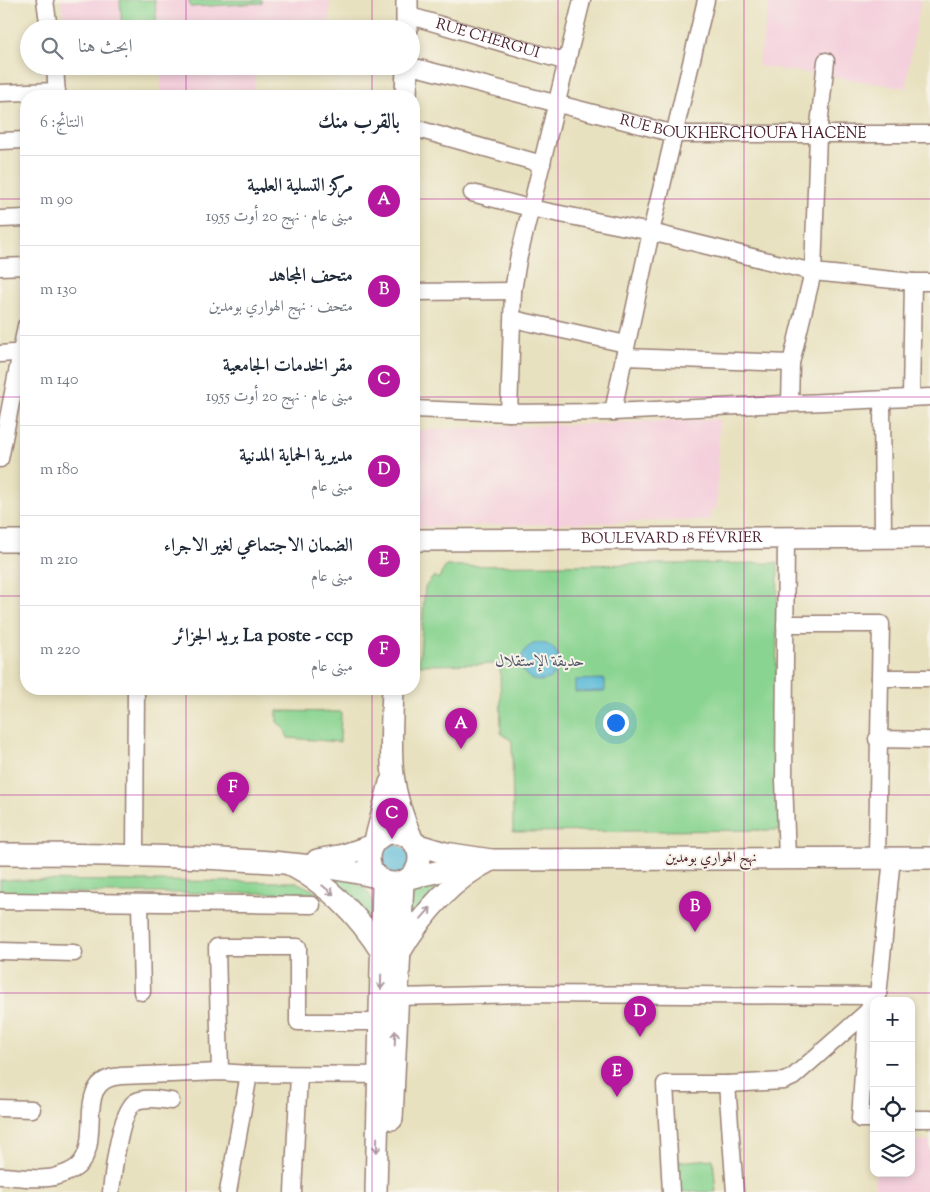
<!DOCTYPE html>
<html lang="ar">
<head>
<meta charset="utf-8">
<style>
  :root { --surface:#fff; --page:#f2f2f3; --text:#1f2937; --muted:#747a83; --line:#e0e1e3; --accent:#b5179e }
  body { margin:0; font-family:"Sorts Mill Goudy",Amiri,serif; background:var(--page); color:var(--text); direction:rtl }
  .controls { position:absolute; right:15px; bottom:15px; display:grid; overflow:hidden; border-radius:10px; box-shadow:0 2px 8px #0003 }
  .controls button { width:45px; height:45px; display:grid; place-items:center; padding:0; border:0; border-bottom:1px solid var(--line); background:var(--surface); color:var(--text); font:25px sans-serif }
  .you { position:absolute; left:615px; top:722px; width:18px; height:18px; margin:-12px; border:4px solid #fff; border-radius:50%; background:#1a73e8; box-shadow:0 0 0 8px #1a73e833 }
  .badge { display:grid; place-items:center; width:32px; height:32px; border-radius:50%; background:var(--accent); color:#fff; font-size:16px; font-weight:700 }
  .pin { position:absolute; translate:-50% -41px; filter:drop-shadow(0 1px 2px #0008) }
  .pin::after { content:''; position:absolute; top:26px; width:18px; height:15px; background:inherit; clip-path:polygon(0 0,100% 0,50% 100%) }
  .list { margin:0; padding:0; list-style:none }
  h2 { display:flex; justify-content:space-between; align-items:center; height:65px; margin:0; padding:0 20px; font-size:21px }
  h2 small { font-size:16px; font-weight:400; color:var(--muted) }
  .list li { display:grid; grid-template-columns:32px 1fr auto; gap:15px; align-items:center; box-sizing:border-box; height:90px; padding:0 20px; border-top:1px solid var(--line) }
  .list b { display:block; font-size:19px; white-space:nowrap }
  .list p { margin:0; font-size:16px; white-space:nowrap; color:var(--muted) }
  .list em { font-size:16px; font-style:normal; color:var(--muted) }
  .icon { flex:none; width:28px; height:28px; fill:none; stroke:currentColor; stroke-width:2; stroke-linecap:round; stroke-linejoin:round }
  .map { position:relative; flex:none; width:930px; height:1192px; overflow:hidden; direction:ltr }
  .search { position:absolute; background:var(--surface); box-shadow:0 2px 8px #0003; left:20px; top:20px; width:400px; height:55px; display:flex; align-items:center; gap:12px; box-sizing:border-box; padding:0 18px; border-radius:28px; color:var(--muted); font-size:19px }
  .panel { position:absolute; background:var(--surface); box-shadow:0 2px 8px #0003; left:20px; top:90px; width:400px; height:605px; border-radius:20px; direction:rtl }
  .map>svg:first-child { display:block }
  .built { fill:#f4cfdc }
  .green { fill:#8ad491; stroke:#6a7a5e }
  .water { fill:#5abad8; stroke:#526c82 }
  .lines { fill:none; stroke-linecap:round; stroke-linejoin:round }
  .minor-casing { stroke:#998075; stroke-width:19 }
  .major-casing { stroke:#998075; stroke-width:24 }
  .minor { stroke:#fff; stroke-width:16 }
  .major { stroke:#fff; stroke-width:21 }
  .oneway { stroke:#ae9aa0 }
  .grid { fill:none; stroke:#b5179e; stroke-width:1; stroke-opacity:0.55 }
  .labels { text-anchor:middle; dominant-baseline:central; stroke-width:4; stroke-linejoin:round; paint-order:stroke }
  .street-label { font-size:15px; fill:#4a1f2b; stroke:#f7f3e8 }
  .water-label { font-size:16px; font-style:italic; fill:#505568; stroke:#f7f3e8 }
</style>
</head>
<body>
<div class="map">
<svg width="930" height="1192" viewBox="0 0 930 1192">
  <rect width="100%" height="100%" fill="#f7f3e8"/>
  <filter id="ink" filterUnits="userSpaceOnUse"><feTurbulence type="fractalNoise" baseFrequency=".02" numOctaves="2"/><feDisplacementMap in="SourceGraphic" scale="10" xChannelSelector="R" yChannelSelector="G"/><feConvolveMatrix kernelMatrix="1 2 1 2 8 2 1 2 1" color-interpolation-filters="sRGB"/></filter>
  <filter id="wash" filterUnits="userSpaceOnUse"><feTurbulence type="fractalNoise" baseFrequency=".0096" numOctaves="4" result="noise"/><feDisplacementMap in="SourceGraphic" scale="20" xChannelSelector="R" yChannelSelector="G"/><feGaussianBlur stdDeviation="1.12" result="paint"/><feColorMatrix in="noise" values="0 0 0 0 0 0 0 0 0 0 0 0 0 0 0 0 0 1.4 0 .05"/><feComposite in="paint" operator="in"/></filter>
  <g filter="url(#wash)">
    <rect width="100%" height="100%" fill="#e8e1bf"/>
    <path class="built" d="M 61,0 L 330,0 L 329,29 L 65,29 Z
      M 770,0 L 921,0 L 909,65 L 907,88 L 758,66 Z
      M 161,66 L 255,66 L 255,96 L 161,96 Z
      M 719,419 L 717,508 L 711,509 L 710,520 L 417,527 L 417,430 Z
      M 911,1141 L 930,1141 L 930,1192 L 875,1192 L 875,1173 L 911,1173 Z"/>
    <path class="green" d="M 120,0 L 155,0 L 157,29 L 122,29 Z
      M 189,0 L 262,0 L 262,3 L 190,7 Z
      M 778,563 L 776,695 L 780,830 L 513,832 L 512,741 L 501,733 L 500,664 L 419,665 L 425,587 L 434,576 L 438,579 L 446,566 Z
      M 277,711 L 341,712 L 340,742 L 288,738 L 284,728 L 277,722 Z
      M 327,872 C 361,883 374,885 376,924 L 330,882 Z
      M 452,872 L 405,923 C 412,886 419,885 452,872 Z
      M 0,880 L 296,882 L 319,893 L 0,893 Z
      M 713,1159 L 716,1192 L 676,1192 L 674,1162 Z"/>
    <path class="water" d="M521 662a19 19 0 1 1 38 0a19 19 0 1 1-38 0Z
      M 605,679 L 605,691 L 575,692 L 575,680 Z
      M 393,844 C 406,846 413,855 410,869 L 393,880 L 377,869 C 374,856 380,847 393,844 Z"/>
  </g>
  <g filter="url(#ink)">
    <g class="lines">
      <defs>
        <g id="minor">
          <path d="M 45,0 L 49,29"/>
          <path id="s1" d="M 407,15 L 567,62"/>
          <path d="M 826,61 L 818,135 L 813,272 L 913,282"/>
          <path d="M 55,66 L 57,96"/>
          <path id="s2" d="M 411,66 L 675,134 L 930,134"/>
          <path d="M 0,93 L 57,91"/>
          <path d="M 414,128 L 542,164"/>
          <path d="M 0,141 L 26,140"/>
          <path d="M 472,193 L 530,208 L 651,232 L 706,0"/>
          <path d="M 0,219 L 26,218"/>
          <path d="M 0,267 L 26,266"/>
          <path d="M 414,292 L 513,291"/>
          <path d="M 513,319 L 626,344"/>
          <path d="M 0,354 L 26,352"/>
          <path d="M 624,357 L 651,232 L 813,272 L 791,363 L 790,403"/>
          <path d="M 911,397 L 913,282 L 930,282"/>
          <path d="M 882,400 L 883,537"/>
          <path d="M 414,409 L 509,413 L 613,412 L 930,397"/>
          <path d="M 613,412 L 624,357 L 791,363"/>
          <path d="M 509,413 L 513,291 L 518,260 L 582,0"/>
          <path d="M 0,459 L 26,326"/>
          <path d="M 786,538 L 784,780 L 787,858"/>
          <path d="M 785,624 L 881,624 L 880,678"/>
          <path d="M 877,739 L 930,740"/>
          <path d="M 135,854 L 136,689"/>
          <path d="M 877,858 L 880,678 L 930,678"/>
          <path d="M 0,901 L 312,905"/>
          <path d="M 140,903 L 142,992"/>
          <path d="M 0,951 L 74,953"/>
          <path d="M 396,997 L 526,994 L 878,996"/>
          <path d="M 874,1001 L 878,996 L 892,858"/>
          <path d="M 867,1012 L 860,1119 L 874,1119"/>
          <path d="M 220,1072 L 217,947 L 298,947 L 298,1022 L 380,1022"/>
          <path d="M 727,1084 L 784,1081 L 793,1077 L 867,1012 L 874,1001"/>
          <path d="M 0,1108 L 32,1109"/>
          <path d="M 911,1119 L 930,1119"/>
          <path d="M 0,1176 C 16,1176 38,1181 54,1177 C 61,1175 72,1172 78,1166 C 105,1141 71,1079 121,1076 L 220,1072 L 249,1074"/>
          <path d="M 111,1192 C 113,1173 120,1112 135,1102 C 145,1096 160,1100 171,1101"/>
          <path d="M 228,1192 L 249,1074 L 389,1075"/>
          <path d="M 293,1192 L 299,1075"/>
          <path d="M 671,1192 L 665,1084 L 727,1084 L 735,1192"/>
        </g>
        <g id="major">
          <path d="M 407,29 L 407,0"/>
          <path d="M 406,96 L 407,66"/>
          <path id="s3" d="M 414,540 L 930,537"/>
          <path d="M 0,541 L 26,541"/>
          <path d="M 393,689 C 391,749 386,784 413,841"/>
          <circle cx="394" cy="858" r="25"/>
          <path d="M 375,841 L 390,783"/>
          <path d="M 415,844 L 445,853 L 491,860 L 930,858"/>
          <path d="M 0,854 C 74,854 148,855 222,859 C 274,862 326,865 377,877"/>
          <path d="M 317,860 L 344,855 L 371,846"/>
          <path d="M 292,866 C 330,886 359,916 382,953"/>
          <path d="M 409,878 L 477,863"/>
          <path d="M 400,952 C 422,914 451,880 491,860"/>
          <path d="M 392,1119 L 403,882"/>
          <path d="M 376,1192 L 383,881"/>
        </g>
      </defs>
      <use href="#minor" class="minor-casing"/>
      <use href="#major" class="major-casing"/>
      <use href="#minor" class="minor"/>
      <use href="#major" class="major"/>
    </g>
    <defs><path id="oneway-shaft" d="M-6 0H5M1.5-3L5.5 0L1.5 3" fill="none" stroke-width="1.6" stroke-linecap="round" stroke-linejoin="round" transform="scale(1.25)"/></defs>
    <g class="oneway">
      <use href="#oneway-shaft" transform="translate(328 890) rotate(39)"/>
      <use href="#oneway-shaft" transform="translate(426 913) rotate(-49)"/>
      <use href="#oneway-shaft" transform="translate(381 982) rotate(91)"/>
      <use href="#oneway-shaft" transform="translate(395 1038) rotate(-88)"/>
      <use href="#oneway-shaft" transform="translate(377 1145) rotate(91)"/>
    </g>
  </g>
  <path class="grid" d="M 186,0 L 186,29M 372,0 L 372,29M 558,0 L 558,1192M 744,0 L 744,1192M 186,66 L 186,96M 372,66 L 372,96M 0,199 L 26,199M 414,199 L 930,199M 0,397 L 26,397M 414,397 L 930,397M 0,596 L 26,596M 414,596 L 930,596M 186,689 L 186,1192M 372,689 L 372,1192M 0,795 L 930,795M 0,993 L 930,993"/>
  <g class="labels">
    <g class="street-label">
      <text stroke="none"><textPath href="#s1" startOffset="84">RUE CHERGUI</textPath></text>
      <text stroke="none"><textPath href="#s2" startOffset="340">RUE BOUKHERCHOUFA HACÈNE</textPath></text>
      <text stroke="none"><textPath href="#s3" startOffset="258">BOULEVARD 18 FÉVRIER</textPath></text>
      <text x="711" y="858">نهج الهواري بومدين</text>
    </g>
    <g class="water-label">
      <text x="540" y="662">حديقة الإستقلال</text>
    </g>
  </g>
</svg>
<div class="controls">
<button>+</button>
<button>−</button>
<button><svg class="icon" aria-label="locate" viewBox="0 0 24 24"><circle cx="12" cy="12" r="6"/><path d="M12 2v4M12 18v4M2 12h4M18 12h4"/></svg></button>
<button><svg class="icon" aria-label="layers" viewBox="0 0 24 24"><path d="M12 4l9 5-9 5-9-5zM3 14l9 5 9-5"/></svg></button>
</div>
<div class="you"></div>
<div class="pin badge" style="left:461px;top:749px">A</div>
<div class="pin badge" style="left:695px;top:932px">B</div>
<div class="pin badge" style="left:392px;top:839px">C</div>
<div class="pin badge" style="left:640px;top:1037px">D</div>
<div class="pin badge" style="left:617px;top:1097px">E</div>
<div class="pin badge" style="left:233px;top:813px">F</div>
<div class="search"><svg class="icon" aria-label="search" viewBox="0 0 24 24"><circle cx="10" cy="10" r="6"/><path d="M15 15l6 6"/></svg>ابحث هنا</div>
<section class="panel">
<h2>بالقرب منك<small>النتائج: 6</small></h2>
<ul class="list">
<li><span class="badge">A</span><div><b>مركز التسلية العلمية</b><p>مبنى عام · نهج 20 أوت 1955</p></div><em>90 m</em></li>
<li><span class="badge">B</span><div><b>متحف المجاهد</b><p>متحف · نهج الهواري بومدين</p></div><em>130 m</em></li>
<li><span class="badge">C</span><div><b>مقر الخدمات الجامعية</b><p>مبنى عام · نهج 20 أوت 1955</p></div><em>140 m</em></li>
<li><span class="badge">D</span><div><b>مديرية الحماية المدنية</b><p>مبنى عام</p></div><em>180 m</em></li>
<li><span class="badge">E</span><div><b>الضمان الاجتماعي لغير الاجراء</b><p>مبنى عام</p></div><em>210 m</em></li>
<li><span class="badge">F</span><div><b>La poste - ccp بريد الجزائر</b><p>مبنى عام</p></div><em>220 m</em></li>
</ul>
</section>
</div>
</body>
</html>
